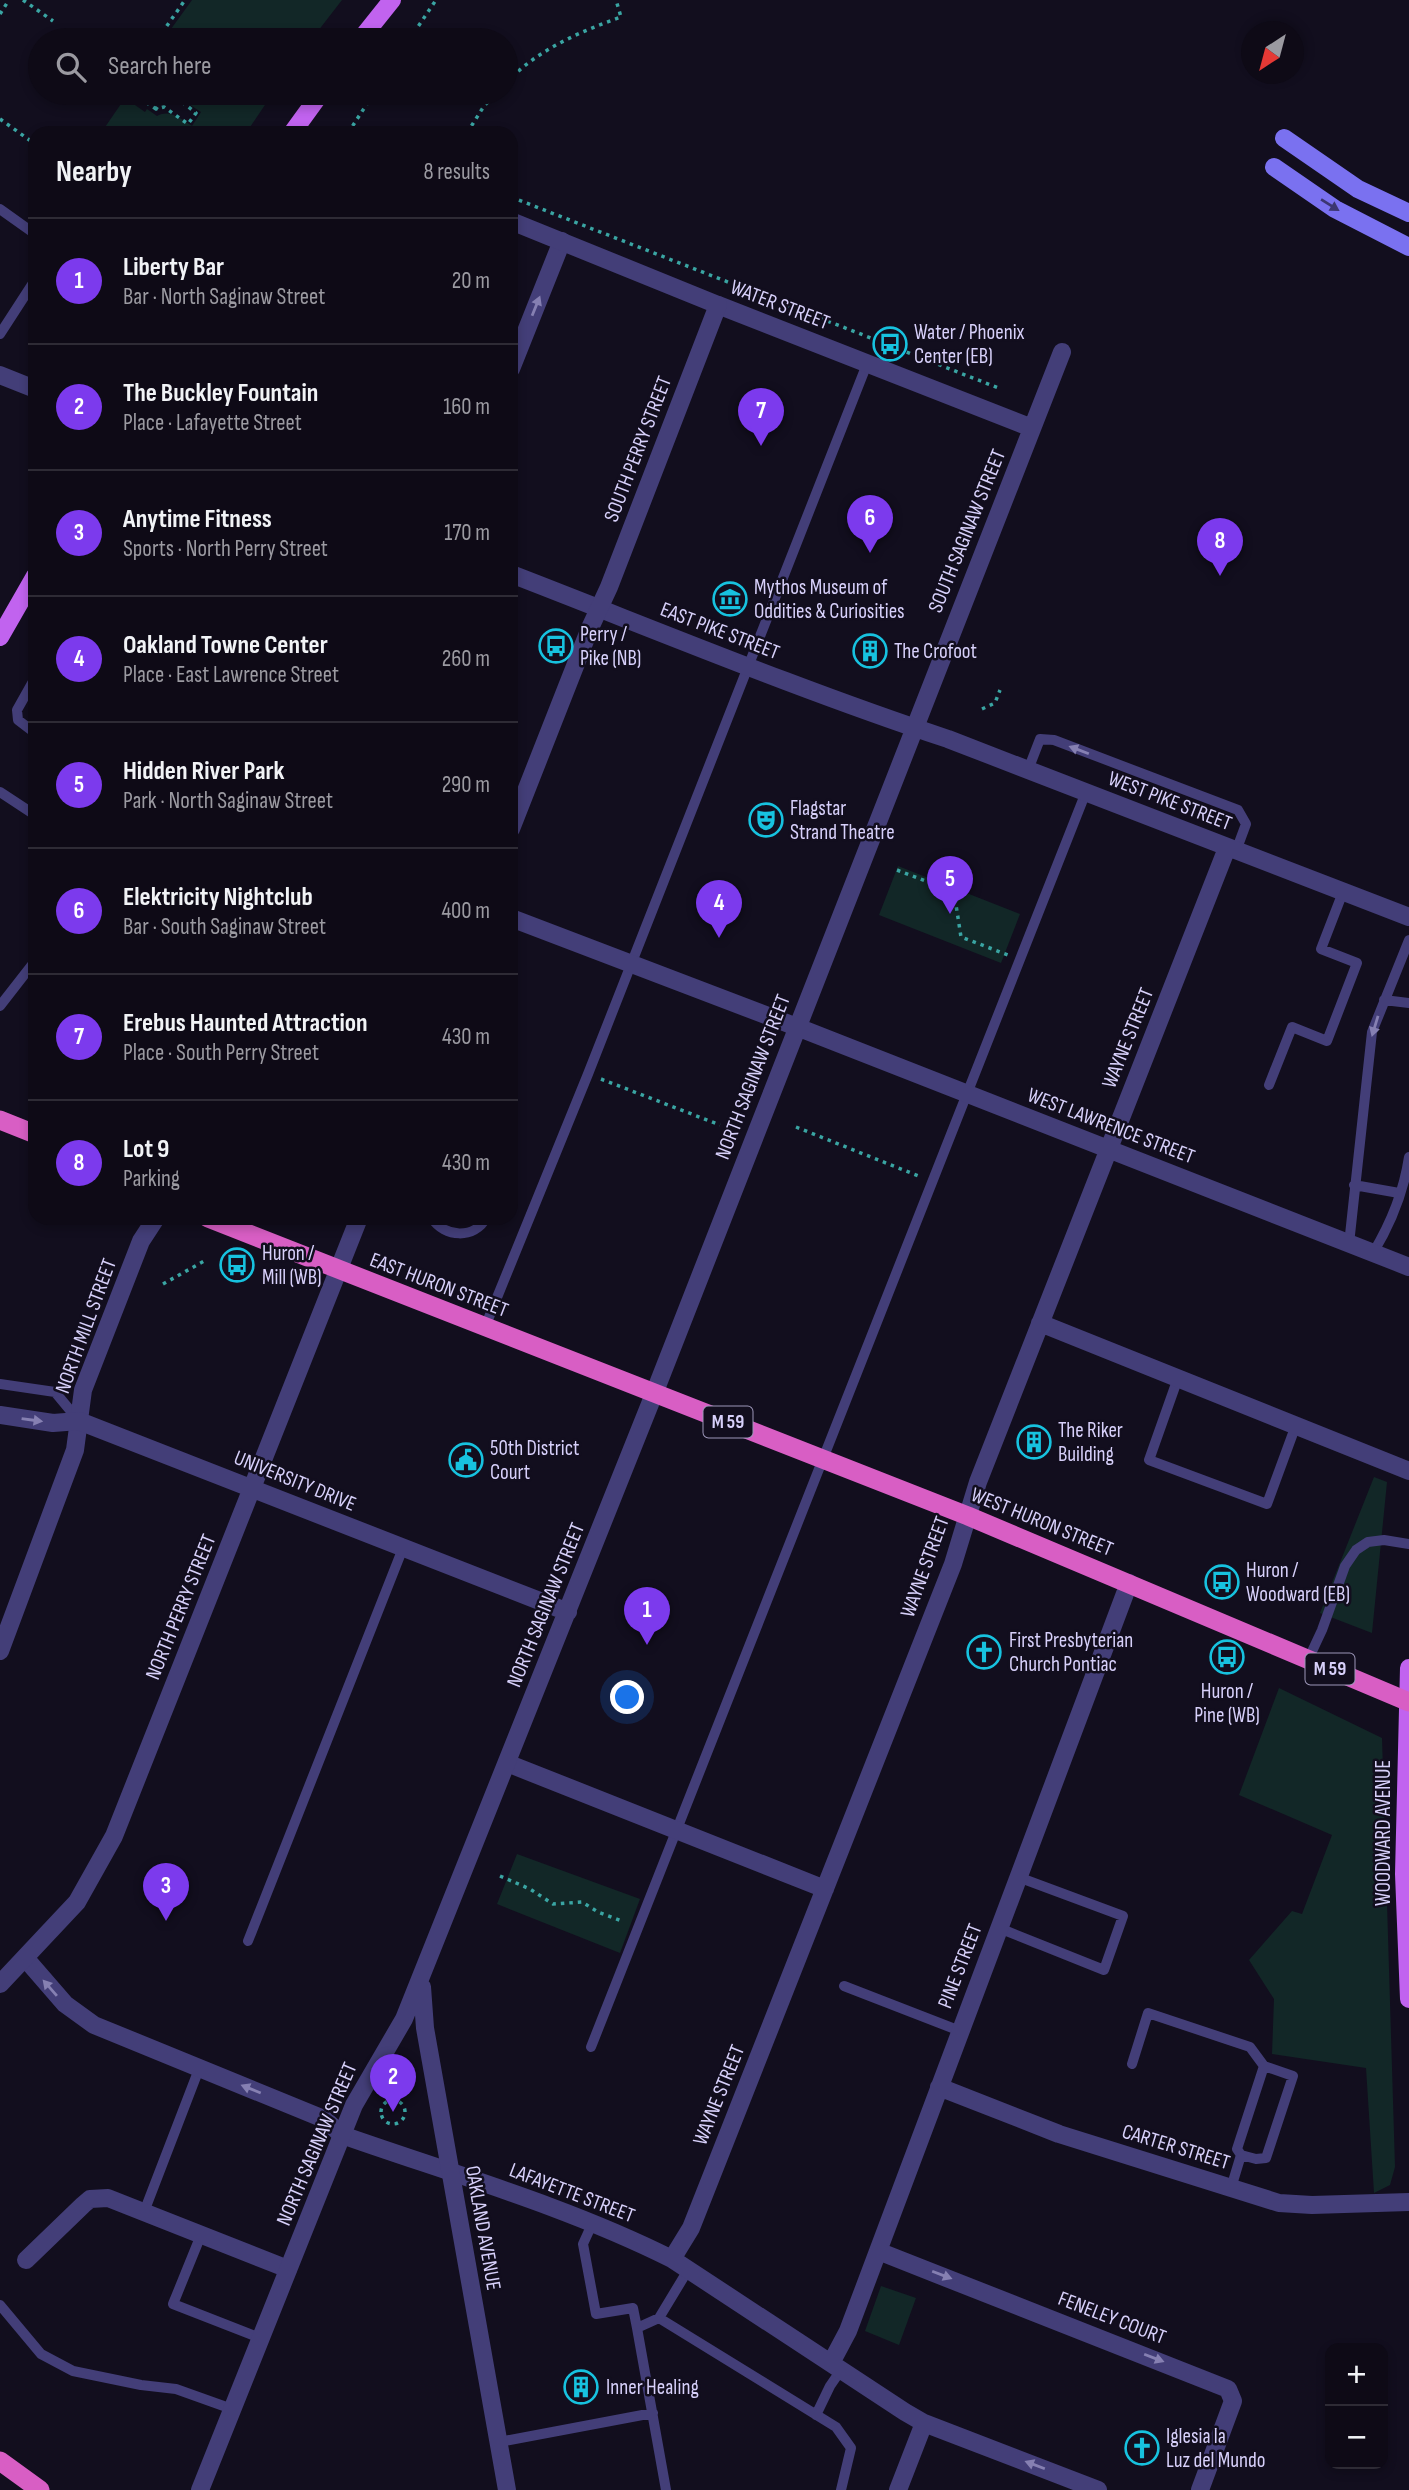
<!DOCTYPE html>
<html lang="en">
<head>
<meta charset="utf-8">
<style>
  :root { --surface:#0e0a16; --page:#17131f; --text:#f1f3f6; --muted:#9b9aa1; --line:#2e2b35; --accent:#7c3aed }
  body { margin:0; font-family:"Sofia Sans Condensed",sans-serif; background:var(--page); color:var(--text) }
  .controls { position:absolute; right:21px; bottom:21px; display:grid; overflow:hidden; border-radius:14px; box-shadow:0 4px 10px #0003 }
  .controls button { width:63px; height:63px; display:grid; place-items:center; padding:0; border:0; border-bottom:2px solid var(--line); background:var(--surface); color:var(--text); font:35px sans-serif }
  .compass { position:absolute; left:1241px; top:21px; width:63px; height:63px; border-radius:50%; background:var(--surface); box-shadow:0 4px 10px #0003; rotate:216deg }
  .you { position:absolute; left:628px; top:1698px; width:24px; height:24px; margin:-18px; border:5px solid #fff; border-radius:50%; background:#1a73e8; box-shadow:0 0 0 10px #1a73e833 }
  .badge { display:grid; place-items:center; width:46px; height:46px; border-radius:50%; background:var(--accent); color:#fff; font-size:23px; font-weight:700 }
  .pin { position:absolute; translate:-50% -58px; filter:drop-shadow(0 2px 4px #0008) }
  .pin::after { content:''; position:absolute; top:37px; width:24px; height:21px; background:inherit; clip-path:polygon(0 0,100% 0,50% 100%) }
  .list { margin:0; padding:0; list-style:none }
  h2 { display:flex; justify-content:space-between; align-items:center; height:91px; margin:0; padding:0 28px; font-size:30px }
  h2 small { font-size:23px; font-weight:400; color:var(--muted) }
  .list li { display:grid; grid-template-columns:46px 1fr auto; gap:21px; align-items:center; box-sizing:border-box; height:126px; padding:0 28px; border-top:2px solid var(--line) }
  .list b { display:block; font-size:26px; white-space:nowrap }
  .list p { margin:0; font-size:23px; white-space:nowrap; color:var(--muted) }
  .list em { font-size:23px; font-style:normal; color:var(--muted) }
  .icon { flex:none; width:38px; height:38px; fill:none; stroke:currentColor; stroke-width:2; stroke-linecap:round; stroke-linejoin:round }
  .map { position:relative; flex:none; width:1409px; height:2490px; overflow:hidden }
  .search { position:absolute; background:var(--surface); box-shadow:0 4px 10px #0003; left:28px; top:28px; width:490px; height:77px; display:flex; align-items:center; gap:18px; box-sizing:border-box; padding:0 24px; border-radius:38px; color:var(--muted); font-size:26px }
  .panel { position:absolute; background:var(--surface); box-shadow:0 4px 10px #0003; left:28px; top:126px; width:490px; height:1099px; border-radius:21px }
  .map>svg:first-child { display:block }
  .green { fill:#122727 }
  .lines { fill:none; stroke-linecap:round; stroke-linejoin:round }
  .path { stroke:#3aa5a3; stroke-width:3.5; stroke-dasharray:3.5 5; stroke-linecap:butt }
  .service { stroke:#433e78; stroke-width:10 }
  .minor { stroke:#433e78; stroke-width:18 }
  .tertiary { stroke:#433e78; stroke-width:18 }
  .secondary { stroke:#7a71f0; stroke-width:18 }
  .primary { stroke:#c163ef; stroke-width:18 }
  .trunk { stroke:#d85ec4; stroke-width:19 }
  .oneway { fill:#3c3672 }
  .oneway2 { fill:#8680b2 }
  .labels { text-anchor:middle; dominant-baseline:central; stroke-width:5; stroke-linejoin:round; paint-order:stroke }
  .shield { fill:#120e1e; stroke:#9c96b8; stroke-width:2 }
  .shield-label { font-size:19px; font-weight:bold; fill:#d7d0fa }
  .street-label { font-size:21px; fill:#d7d0fa; stroke:#120e1e }
  .poi-label { font-size:21px; fill:#d7d0fa; stroke:#120e1e; text-anchor:start }
</style>
</head>
<body>
<div class="map">
<svg width="1409" height="2490" viewBox="0 0 1409 2490">
  <rect width="100%" height="100%" fill="#120e1e"/>
  <path class="green" d="M 192,0 L 342,0 L 311,40 L 163,40 Z
    M 179,93 L 273,93 L 246,133 L 101,133 L 125,98 L 145,112 L 147,109 L 157,116 C 171,109 180,119 192,126 L 201,112 L 184,101 Z
    M 898,866 L 1020,914 L 1001,963 L 879,915 Z
    M 1374,1477 L 1387,1482 L 1372,1633 L 1320,1613 Z
    M 1279,1688 L 1382,1738 L 1395,2167 L 1390,2185 L 1374,2193 L 1366,2068 L 1272,2054 L 1274,1999 L 1249,1960 L 1292,1911 L 1302,1914 L 1332,1835 L 1239,1795 Z
    M 517,1854 L 640,1899 L 620,1953 L 497,1904 Z
    M 881,2286 L 916,2298 L 899,2345 L 865,2331 Z"/>
  <g class="lines">
    <path class="path" d="M 23,0 L 53,21
      M 0,14 L 9,0
      M 157,40 L 185,0
      M 409,40 L 436,0
      M 506,83 C 537,50 579,32 621,17 L 616,0
      M 132,93 L 156,109
      M 167,93 L 156,109 L 164,107 L 188,124 L 196,113 L 171,93
      M 0,119 L 35,144
      M 348,133 L 374,93
      M 467,133 L 484,106 L 497,93
      M 511,197 L 1001,389
      M 982,709 L 995,703 L 1000,690
      M 897,870 L 954,892 L 961,937 L 1008,955
      M 601,1079 L 720,1125
      M 796,1127 L 921,1177
      M 163,1284 L 206,1260
      M 500,1876 L 530,1889 L 553,1904 L 582,1902 L 598,1912 L 624,1922
      M381 2112a12 12 0 1 1 24 0a12 12 0 1 1-24 0Z"/>
    <path class="service" d="M 0,209 L 35,234
      M 0,334 L 35,280
      M 35,678 L 17,710 L 18,720 L 35,733
      M 1028,770 L 1040,739 L 1054,740 L 1238,810 L 1246,824 L 1236,851
      M 0,792 L 35,815
      M 1384,1000 L 1409,1003
      M 0,1006 L 35,961
      M 1269,1085 L 1292,1027 L 1327,1041 L 1357,963 L 1321,949 L 1343,892
      M 1354,1185 L 1399,1193
      M 432,1218 C 444,1238 475,1239 486,1218
      M 1349,1244 L 1372,1032 L 1409,940
      M 1373,1253 C 1390,1225 1404,1190 1409,1157
      M 485,1327 L 588,1074 L 867,364
      M 1178,1378 L 1149,1460 L 1267,1504 L 1296,1425
      M 0,1384 L 55,1392 L 79,1421
      M 1308,1660 L 1322,1630 L 1345,1566 L 1356,1550 L 1368,1542 L 1384,1540 L 1409,1544
      M 999,1928 L 1104,1970 L 1123,1916 L 1018,1877
      M 248,1941 L 403,1548
      M 844,1986 L 960,2031
      M 591,2047 L 1086,792
      M 1132,2064 L 1148,2013 L 1250,2047 L 1264,2066 L 1237,2149 L 1241,2155 L 1231,2188
      M 1241,2155 L 1256,2159 L 1266,2158 L 1293,2076 L 1264,2066
      M 144,2212 L 199,2069
      M 593,2222 L 583,2244 L 596,2314 L 633,2308 L 637,2328
      M 201,2235 L 173,2304 L 260,2338
      M 0,2305 L 41,2354 L 73,2371 L 141,2385 L 176,2389 L 232,2409
      M 659,2318 L 688,2270
      M 816,2415 L 830,2386 L 841,2370
      M 499,2442 L 653,2413
      M 666,2490 L 637,2328 L 659,2318 L 836,2427 L 851,2448 L 841,2490"/>
    <path class="minor" d="M 718,305 L 1032,428
      M 511,369 L 562,241
      M 511,574 C 656,630 800,690 948,739 L 1409,917
      M 511,918 L 797,1027 L 1409,1267
      M 1040,1323 L 1409,1471
      M 654,1394 L 1062,352
      M 0,1651 L 75,1450 L 83,1390 L 141,1241 L 156,1218
      M 507,1763 L 825,1889
      M 26,1959 L 65,2004 L 94,2025 L 324,2119 L 342,2135 C 453,2174 566,2206 672,2259 L 905,2412 L 924,2423 L 1098,2490
      M 939,2087 L 1059,2134 L 1279,2203 L 1312,2205 L 1409,2202
      M 878,2251 L 1228,2389 L 1233,2401 L 1200,2490
      M 672,2259 L 691,2228 L 953,1564 L 978,1482 L 1227,848
      M 26,2260 L 83,2205 L 90,2199 L 108,2198 L 288,2269
      M 831,2363 L 848,2331 L 1129,1583
      M 898,2490 L 924,2423"/>
    <path class="tertiary" d="M 511,221 L 718,305 L 609,587 L 590,628 L 511,829
      M 0,375 L 35,389
      M 0,1415 L 53,1423 L 79,1421 L 568,1612
      M 0,1984 L 77,1902 L 114,1836 L 359,1218
      M 422,1987 L 425,2028 L 507,2490
      M 200,2490 L 354,2105 L 404,2019 L 654,1394"/>
    <path class="secondary" d="M 1284,138 L 1358,189 L 1409,213
      M 1274,167 L 1335,209 L 1409,247"/>
    <path class="primary" d="M 360,40 L 392,0
      M 292,133 L 321,93
      M 0,637 L 35,576
      M 1409,1668 L 1404,1874 L 1409,1999"/>
    <path class="trunk" d="M 0,1120 L 35,1134
      M 208,1218 L 968,1516 L 1409,1702
      M 0,2461 L 40,2490"/>
  </g>
  <defs><path id="oneway-solid" d="M-6-.8H1V-3.2L6.5 0L1 3.2V.8H-6Z" transform="scale(1.75)"/></defs>
  <use class="oneway" href="#oneway-solid" transform="translate(1330 205) rotate(32)"/>
  <g class="oneway2">
    <use href="#oneway-solid" transform="translate(536 306) rotate(-68)"/>
    <use href="#oneway-solid" transform="translate(1079 750) rotate(-159)"/>
    <use href="#oneway-solid" transform="translate(1375 1026) rotate(107)"/>
    <use href="#oneway-solid" transform="translate(32 1420) rotate(8)"/>
    <use href="#oneway-solid" transform="translate(50 1988) rotate(-131)"/>
    <use href="#oneway-solid" transform="translate(251 2089) rotate(-158)"/>
    <use href="#oneway-solid" transform="translate(942 2275) rotate(21)"/>
    <use href="#oneway-solid" transform="translate(1154 2358) rotate(21)"/>
    <use href="#oneway-solid" transform="translate(1035 2465) rotate(-159)"/>
  </g>
  <defs>
    <symbol id="bus-ring" viewBox="-11 -11 22 22"><circle r="9.5" fill="#120e1e" stroke="#17c2df" stroke-width="1.5"/><path d="M-5-6H5V4H4V6H2V4H-2V6H-4V4H-5ZM-3.5-4V0h7V-4ZM-3.5 1.2v1.5H-2V1.2ZM2 1.2v1.5H3.5V1.2Z" fill="#17c2df"/></symbol>
    <symbol id="museum-ring" viewBox="-11 -11 22 22"><circle r="9.5" fill="#120e1e" stroke="#17c2df" stroke-width="1.5"/><path d="M0-6L6-3V-2H-6V-3ZM-5-1h2V3h-2ZM-1-1h2V3h-2ZM3-1h2V3H3ZM-6 4H6V6H-6Z" fill="#17c2df"/></symbol>
    <symbol id="building-ring" viewBox="-11 -11 22 22"><circle r="9.5" fill="#120e1e" stroke="#17c2df" stroke-width="1.5"/><path d="M-4-6H4V6H1V3H-1V6H-4ZM-2.5-4.3h1.7v1.8h-1.7ZM.8-4.3h1.7v1.8H.8ZM-2.5-1h1.7V.8h-1.7ZM.8-1h1.7V.8H.8Z" fill="#17c2df"/></symbol>
    <symbol id="theatre-ring" viewBox="-11 -11 22 22"><circle r="9.5" fill="#120e1e" stroke="#17c2df" stroke-width="1.5"/><path d="M-5-5.5Q0-4 5-5.5V0Q5 5 0 6Q-5 5-5 0ZM-3.3-2.5H-1v1.5H-3.3ZM1-2.5H3.3v1.5H1ZM-2.8 1Q0 5.5 2.8 1Z" fill="#17c2df"/></symbol>
    <symbol id="civic-ring" viewBox="-11 -11 22 22"><circle r="9.5" fill="#120e1e" stroke="#17c2df" stroke-width="1.5"/><path d="M-.6-6.5H3V-4.5H.6V-3L4-1V1h2V6H-6V1h2V-1L-.6-3ZM-1.2 2.5V6h2.4V2.5Z" fill="#17c2df"/></symbol>
    <symbol id="church-ring" viewBox="-11 -11 22 22"><circle r="9.5" fill="#120e1e" stroke="#17c2df" stroke-width="1.5"/><path d="M-1.2-6h2.4v3.5h3.3v2.4h-3.3V6h-2.4V-.1h-3.3v-2.4h3.3Z" fill="#17c2df"/></symbol>
  </defs>
  <g fill-rule="evenodd">
    <use href="#bus-ring" x="871" y="325" width="38" height="38"/>
    <use href="#museum-ring" x="711" y="580" width="38" height="38"/>
    <use href="#bus-ring" x="537" y="627" width="38" height="38"/>
    <use href="#building-ring" x="851" y="632" width="38" height="38"/>
    <use href="#theatre-ring" x="747" y="801" width="38" height="38"/>
    <use href="#bus-ring" x="218" y="1246" width="38" height="38"/>
    <use href="#building-ring" x="1015" y="1423" width="38" height="38"/>
    <use href="#civic-ring" x="447" y="1441" width="38" height="38"/>
    <use href="#bus-ring" x="1203" y="1563" width="38" height="38"/>
    <use href="#church-ring" x="965" y="1633" width="38" height="38"/>
    <use href="#bus-ring" x="1208" y="1638" width="38" height="38"/>
    <use href="#building-ring" x="562" y="2368" width="38" height="38"/>
    <use href="#church-ring" x="1123" y="2429" width="38" height="38"/>
  </g>
  <g class="labels">
    <g class="shield">
      <rect x="703.5" y="1406.5" width="49" height="31" rx="5"/>
      <rect x="1305.5" y="1653.5" width="49" height="31" rx="5"/>
    </g>
    <g class="shield-label">
      <text x="728" y="1422">M 59</text>
      <text x="1330" y="1669">M 59</text>
    </g>
    <g class="street-label">
      <text transform="translate(780 305) rotate(21)">WATER STREET</text>
      <text transform="translate(638 449) rotate(-69)">SOUTH PERRY STREET</text>
      <text transform="translate(967 531) rotate(-68)">SOUTH SAGINAW STREET</text>
      <text transform="translate(720 631) rotate(21)">EAST PIKE STREET</text>
      <text transform="translate(1170 801) rotate(21)">WEST PIKE STREET</text>
      <text transform="translate(1128 1038) rotate(-68)">WAYNE STREET</text>
      <text transform="translate(753 1077) rotate(-69)">NORTH SAGINAW STREET</text>
      <text transform="translate(1111 1126) rotate(21)">WEST LAWRENCE STREET</text>
      <text transform="translate(439 1285) rotate(21)">EAST HURON STREET</text>
      <text transform="translate(86 1326) rotate(-70)">NORTH MILL STREET</text>
      <text transform="translate(295 1481) rotate(22)">UNIVERSITY DRIVE</text>
      <text transform="translate(1042 1522) rotate(22)">WEST HURON STREET</text>
      <text transform="translate(925 1567) rotate(-70)">WAYNE STREET</text>
      <text transform="translate(546 1605) rotate(-68)">NORTH SAGINAW STREET</text>
      <text transform="translate(181 1607) rotate(-68)">NORTH PERRY STREET</text>
      <text transform="translate(1383 1833) rotate(-90)">WOODWARD AVENUE</text>
      <text transform="translate(960 1966) rotate(-69)">PINE STREET</text>
      <text transform="translate(719 2095) rotate(-68)">WAYNE STREET</text>
      <text transform="translate(317 2144) rotate(-67)">NORTH SAGINAW STREET</text>
      <text transform="translate(1176 2147) rotate(17)">CARTER STREET</text>
      <text transform="translate(572 2193) rotate(21)">LAFAYETTE STREET</text>
      <text transform="translate(483 2228) rotate(80)">OAKLAND AVENUE</text>
      <text transform="translate(1112 2318) rotate(21)">FENELEY COURT</text>
    </g>
    <g class="poi-label">
      <text x="914" y="332">Water / Phoenix<tspan x="914" dy="24">Center (EB)</tspan></text>
      <text x="754" y="587">Mythos Museum of<tspan x="754" dy="24">Oddities &amp; Curiosities</tspan></text>
      <text x="580" y="634">Perry /<tspan x="580" dy="24">Pike (NB)</tspan></text>
      <text x="894" y="651">The Crofoot</text>
      <text x="790" y="808">Flagstar<tspan x="790" dy="24">Strand Theatre</tspan></text>
      <text x="262" y="1253">Huron /<tspan x="262" dy="24">Mill (WB)</tspan></text>
      <text x="1058" y="1430">The Riker<tspan x="1058" dy="24">Building</tspan></text>
      <text x="490" y="1448">50th District<tspan x="490" dy="24">Court</tspan></text>
      <text x="1246" y="1570">Huron /<tspan x="1246" dy="24">Woodward (EB)</tspan></text>
      <text x="1009" y="1640">First Presbyterian<tspan x="1009" dy="24">Church Pontiac</tspan></text>
      <text x="1227" y="1691" text-anchor="middle">Huron /<tspan x="1227" dy="24">Pine (WB)</tspan></text>
      <text x="606" y="2387">Inner Healing</text>
      <text x="1166" y="2436">Iglesia la<tspan x="1166" dy="24">Luz del Mundo</tspan></text>
    </g>
  </g>
</svg>
<div class="controls">
<button>+</button>
<button>−</button>
</div>
<svg class="compass" viewBox="-18 -18 36 36"><path d="M0-13l5 13h-10z" fill="#e53935"/><path d="M0 13l5-13h-10z" fill="#9b9aa1"/></svg>
<div class="you"></div>
<div class="pin badge" style="left:647px;top:1645px">1</div>
<div class="pin badge" style="left:393px;top:2112px">2</div>
<div class="pin badge" style="left:166px;top:1921px">3</div>
<div class="pin badge" style="left:719px;top:938px">4</div>
<div class="pin badge" style="left:950px;top:914px">5</div>
<div class="pin badge" style="left:870px;top:553px">6</div>
<div class="pin badge" style="left:761px;top:446px">7</div>
<div class="pin badge" style="left:1220px;top:576px">8</div>
<div class="search"><svg class="icon" aria-label="search" viewBox="0 0 24 24"><circle cx="10" cy="10" r="6"/><path d="M15 15l6 6"/></svg>Search here</div>
<section class="panel">
<h2>Nearby<small>8 results</small></h2>
<ul class="list">
<li><span class="badge">1</span><div><b>Liberty Bar</b><p>Bar · North Saginaw Street</p></div><em>20 m</em></li>
<li><span class="badge">2</span><div><b>The Buckley Fountain</b><p>Place · Lafayette Street</p></div><em>160 m</em></li>
<li><span class="badge">3</span><div><b>Anytime Fitness</b><p>Sports · North Perry Street</p></div><em>170 m</em></li>
<li><span class="badge">4</span><div><b>Oakland Towne Center</b><p>Place · East Lawrence Street</p></div><em>260 m</em></li>
<li><span class="badge">5</span><div><b>Hidden River Park</b><p>Park · North Saginaw Street</p></div><em>290 m</em></li>
<li><span class="badge">6</span><div><b>Elektricity Nightclub</b><p>Bar · South Saginaw Street</p></div><em>400 m</em></li>
<li><span class="badge">7</span><div><b>Erebus Haunted Attraction</b><p>Place · South Perry Street</p></div><em>430 m</em></li>
<li><span class="badge">8</span><div><b>Lot 9</b><p>Parking</p></div><em>430 m</em></li>
</ul>
</section>
</div>
</body>
</html>
